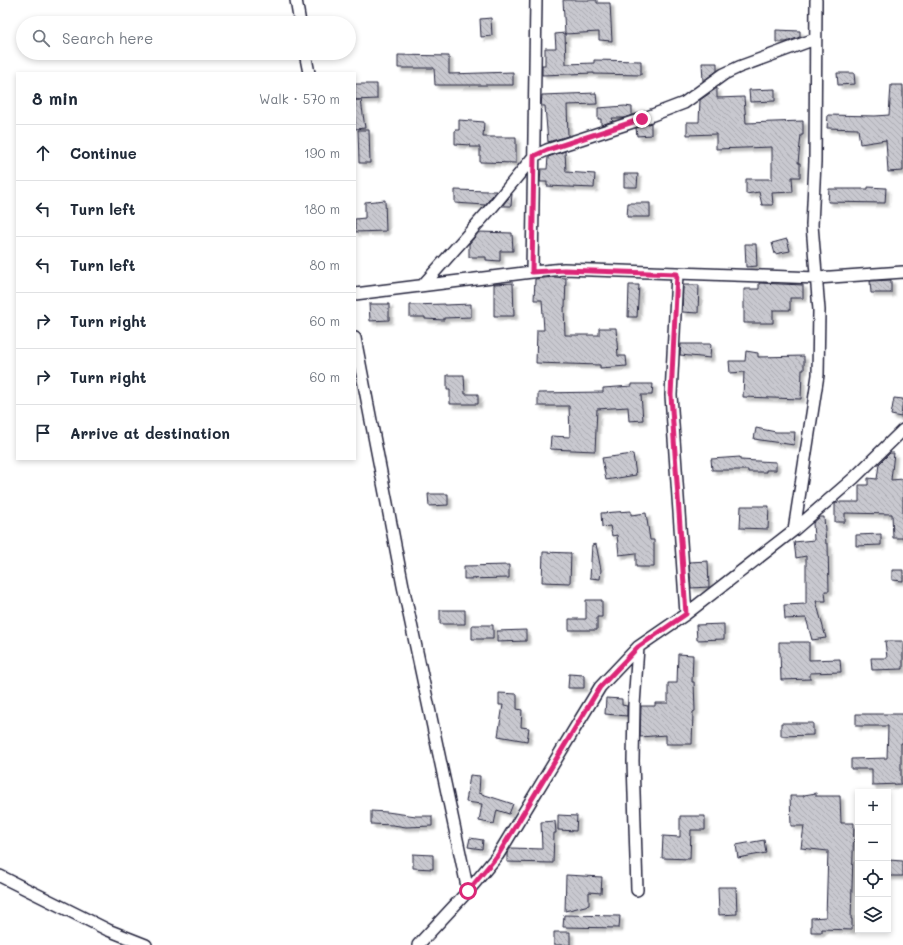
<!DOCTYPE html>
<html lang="en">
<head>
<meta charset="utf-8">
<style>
  :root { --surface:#fff; --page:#f2f2f3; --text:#1f2937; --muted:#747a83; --line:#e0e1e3 }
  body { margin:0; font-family:Mali,sans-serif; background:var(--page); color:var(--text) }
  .controls { position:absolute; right:12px; bottom:12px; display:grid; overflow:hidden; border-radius:0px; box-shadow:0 2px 6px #0003 }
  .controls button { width:36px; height:36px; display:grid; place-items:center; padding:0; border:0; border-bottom:1px solid var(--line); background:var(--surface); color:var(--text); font:20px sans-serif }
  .stop { position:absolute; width:12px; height:12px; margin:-9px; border:3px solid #db2777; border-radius:50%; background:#fff }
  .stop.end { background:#db2777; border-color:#fff; box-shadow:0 1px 4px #0008 }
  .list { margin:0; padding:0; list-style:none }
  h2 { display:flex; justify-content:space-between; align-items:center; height:52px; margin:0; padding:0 16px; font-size:17px }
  h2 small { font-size:13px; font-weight:400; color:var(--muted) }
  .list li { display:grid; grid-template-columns:26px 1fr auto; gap:12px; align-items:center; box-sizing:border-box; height:56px; padding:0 16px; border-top:1px solid var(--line) }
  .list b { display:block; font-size:15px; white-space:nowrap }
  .list em { font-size:13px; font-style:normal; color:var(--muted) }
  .icon { flex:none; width:22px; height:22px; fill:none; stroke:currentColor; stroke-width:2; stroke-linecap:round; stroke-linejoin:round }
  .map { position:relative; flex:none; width:903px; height:945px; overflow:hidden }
  .search { position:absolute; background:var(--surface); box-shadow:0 2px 6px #0003; left:16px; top:16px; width:340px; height:44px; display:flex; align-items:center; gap:10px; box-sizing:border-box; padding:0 14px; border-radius:22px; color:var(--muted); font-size:15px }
  .panel { position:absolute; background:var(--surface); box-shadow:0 2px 6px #0003; left:16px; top:72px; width:340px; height:388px; border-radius:0px }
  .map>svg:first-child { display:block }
  .building { fill:url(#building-back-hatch); stroke:#22223b; filter:url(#shadow) }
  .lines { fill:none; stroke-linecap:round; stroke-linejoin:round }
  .street-casing { stroke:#22223b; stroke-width:14 }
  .street { stroke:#fff; stroke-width:11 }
  .route { stroke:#db2777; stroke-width:5 }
</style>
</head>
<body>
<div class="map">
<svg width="903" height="945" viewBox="0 0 903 945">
  <defs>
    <pattern id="building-back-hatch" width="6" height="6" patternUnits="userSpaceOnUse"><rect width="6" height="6" fill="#c8c8cf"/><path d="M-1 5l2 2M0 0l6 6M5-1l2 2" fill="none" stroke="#acacb3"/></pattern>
    <filter id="shadow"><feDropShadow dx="3.5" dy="3.5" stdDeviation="1" flood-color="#0004"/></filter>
  </defs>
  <rect width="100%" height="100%" fill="#fff"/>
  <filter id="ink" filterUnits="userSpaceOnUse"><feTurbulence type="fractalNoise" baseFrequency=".025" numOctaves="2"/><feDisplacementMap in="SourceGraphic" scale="8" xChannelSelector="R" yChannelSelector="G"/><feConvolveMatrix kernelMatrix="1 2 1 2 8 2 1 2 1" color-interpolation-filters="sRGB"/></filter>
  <g filter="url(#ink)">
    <path class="building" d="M 563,0 L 597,0 L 597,3 L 610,3 L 612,41 L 599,40 L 599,32 L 565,34 Z
      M 491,18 L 492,36 L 481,37 L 480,19 Z
      M 776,30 L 800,31 L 800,37 L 786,42 L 776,42 Z
      M 565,33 L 566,64 L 594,63 L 594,60 L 641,61 L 641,75 L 594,74 L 594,73 L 542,75 L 542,65 L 545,65 L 545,48 L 556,48 L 555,34 Z
      M 398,55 L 449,56 L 449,74 L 513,72 L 513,85 L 435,85 L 434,68 L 398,68 Z
      M 702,63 L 717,63 L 717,71 L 703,81 Z
      M 837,73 L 854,73 L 855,84 L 838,85 Z
      M 355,84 L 377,84 L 377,99 L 355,100 Z
      M 891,85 L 903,85 L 903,171 L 888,172 L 886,140 L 860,144 L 858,129 L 827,128 L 828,115 L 875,116 L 889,115 Z
      M 717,88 L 717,98 L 744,97 L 746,123 L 803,121 L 803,135 L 801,135 L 798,163 L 800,163 L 800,177 L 792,177 L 793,192 L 772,193 L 773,205 L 762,205 L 759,192 L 746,194 L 746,179 L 772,179 L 772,147 L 716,149 L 716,134 L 687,135 L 687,122 L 699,122 L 700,100 Z
      M 775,89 L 775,101 L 750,102 L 749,90 Z
      M 596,93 L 597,104 L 567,105 L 568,136 L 548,142 L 545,106 L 541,106 L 542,95 Z
      M 355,100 L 361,100 L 365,128 L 355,129 Z
      M 625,106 L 632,107 L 632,115 L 624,118 L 612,118 L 613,121 L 601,125 L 601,119 L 598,119 L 598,108 Z
      M 459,120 L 484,122 L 483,137 L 516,137 L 516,163 L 480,162 L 480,147 L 470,147 L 470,145 L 455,144 L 455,130 L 459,130 Z
      M 651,123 L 651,135 L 637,136 L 636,128 Z
      M 358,130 L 369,130 L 370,163 L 359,163 Z
      M 565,151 L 566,172 L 595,174 L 594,188 L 547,186 L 547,182 L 540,182 L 541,169 L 547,169 L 548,157 Z
      M 624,174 L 638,174 L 637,187 L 624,187 Z
      M 868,187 L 886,188 L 885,203 L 828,202 L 829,189 L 868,189 Z
      M 455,190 L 488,191 L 496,191 L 485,205 L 455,203 Z
      M 512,194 L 511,206 L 502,206 Z
      M 385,200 L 386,231 L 355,232 L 355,219 L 365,218 L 365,202 Z
      M 628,203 L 650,203 L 650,217 L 627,217 Z
      M 479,232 L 512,233 L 513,251 L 500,251 L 500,261 L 486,260 L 486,257 L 469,257 L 469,244 Z
      M 787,239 L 790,251 L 775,254 L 772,243 Z
      M 745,244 L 756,244 L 757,266 L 746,267 Z
      M 554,277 L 566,278 L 565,307 L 564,307 L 565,335 L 599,335 L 599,328 L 616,328 L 618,356 L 626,356 L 627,366 L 600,368 L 600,365 L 536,363 L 537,330 L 544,330 L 542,300 L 534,300 L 535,279 Z
      M 891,280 L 891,293 L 871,293 L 870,281 Z
      M 513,283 L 514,316 L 494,316 L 494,284 Z
      M 759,283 L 803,285 L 803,298 L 790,298 L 790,310 L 773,310 L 773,323 L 744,323 L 744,289 L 759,289 Z
      M 629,285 L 639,285 L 637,317 L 628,317 Z
      M 683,285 L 699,285 L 698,313 L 682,312 Z
      M 369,304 L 389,304 L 389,320 L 370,321 Z
      M 445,304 L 445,305 L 471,304 L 471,317 L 444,318 L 444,320 L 425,319 L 425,317 L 410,317 L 410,305 Z
      M 681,344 L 711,344 L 710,358 L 680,355 Z
      M 746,351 L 758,353 L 758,357 L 804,356 L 804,370 L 802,370 L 801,399 L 743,397 L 744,372 L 730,373 L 729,361 L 745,361 Z
      M 447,375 L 464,375 L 465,394 L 478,394 L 478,404 L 450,404 L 450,390 L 447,390 Z
      M 632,384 L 653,384 L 652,395 L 641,395 L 643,420 L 629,421 L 628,407 L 597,409 L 595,451 L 550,449 L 551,436 L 570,437 L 569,406 L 538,406 L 538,393 L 603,392 L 603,388 L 632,386 Z
      M 894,398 L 903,399 L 901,417 L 891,415 Z
      M 756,428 L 776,432 L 795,432 L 794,445 L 754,439 Z
      M 890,453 L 894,453 L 891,480 L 903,479 L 903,538 L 893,538 L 892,514 L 845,513 L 845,522 L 835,522 L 835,504 L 838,502 L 859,502 L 859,485 L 868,485 L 868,478 L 877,479 L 879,464 Z
      M 633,454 L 636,475 L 606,480 L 602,458 Z
      M 740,457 L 740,460 L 776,462 L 776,470 L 766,470 L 766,472 L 748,472 L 748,470 L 712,470 L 711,459 Z
      M 428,494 L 448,494 L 448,505 L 429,506 Z
      M 741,506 L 769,506 L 768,529 L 740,528 Z
      M 631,511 L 631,515 L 646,513 L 650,540 L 654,540 L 654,567 L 636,567 L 636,553 L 619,555 L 617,535 L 612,536 L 610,526 L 602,527 L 601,513 Z
      M 820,517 L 824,517 L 826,544 L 828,544 L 829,591 L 825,591 L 826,601 L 816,601 L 826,638 L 812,640 L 806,618 L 785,619 L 784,605 L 806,604 L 806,556 L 796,558 L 794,542 L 814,540 L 813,523 Z
      M 881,534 L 881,545 L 856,546 L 856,535 Z
      M 596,544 L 601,570 L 600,579 L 590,578 L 592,545 Z
      M 543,552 L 571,553 L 570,583 L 542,582 Z
      M 708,561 L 709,587 L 691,588 L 689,562 Z
      M 509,565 L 509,578 L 464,579 L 464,566 Z
      M 892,570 L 903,570 L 903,581 L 892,580 Z
      M 586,600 L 602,600 L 602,617 L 597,617 L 597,630 L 569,630 L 569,619 L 586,619 Z
      M 440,610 L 465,610 L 465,624 L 440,624 Z
      M 724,624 L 724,639 L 697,640 L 696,625 Z
      M 472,625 L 493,625 L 493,639 L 472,639 Z
      M 526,630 L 526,641 L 497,642 L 497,631 Z
      M 885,641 L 903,641 L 903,669 L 872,670 L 871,658 L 887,658 Z
      M 779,642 L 809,642 L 809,660 L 840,659 L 841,672 L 810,673 L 810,679 L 781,680 L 780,652 L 779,652 Z
      M 678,654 L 693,655 L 692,682 L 694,682 L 695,711 L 693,712 L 692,744 L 666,744 L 666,735 L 640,737 L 641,706 L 655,706 L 655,703 L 668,703 L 668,683 L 677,683 Z
      M 569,674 L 584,675 L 584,688 L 568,688 Z
      M 499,693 L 517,694 L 517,709 L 522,710 L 521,727 L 529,728 L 527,741 L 498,736 L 503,705 L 499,705 Z
      M 606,698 L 622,699 L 622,705 L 627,706 L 627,716 L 605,714 Z
      M 856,714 L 903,714 L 903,743 L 901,743 L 901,784 L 872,785 L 872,769 L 851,769 L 851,759 L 887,758 L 888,726 L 856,726 Z
      M 781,723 L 813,723 L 813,735 L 781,736 Z
      M 470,775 L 480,776 L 479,793 L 513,804 L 509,814 L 497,810 L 494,824 L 479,821 L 482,804 L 466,802 Z
      M 816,793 L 816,796 L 840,796 L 841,823 L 854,823 L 851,919 L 852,919 L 852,930 L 822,929 L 822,932 L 811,932 L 811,918 L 826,917 L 828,851 L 801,848 L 804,826 L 791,826 L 790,796 L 804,796 L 804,795 Z
      M 371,811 L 387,812 L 416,816 L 432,816 L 432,826 L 406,827 L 393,825 L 371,824 Z
      M 558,815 L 577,816 L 576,831 L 558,830 Z
      M 680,816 L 705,816 L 705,830 L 691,830 L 690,859 L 662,858 L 663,836 L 680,837 Z
      M 555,821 L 556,833 L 554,833 L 553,863 L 507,862 L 507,853 L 511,848 L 542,849 L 541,822 Z
      M 470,838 L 483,840 L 482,849 L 468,847 Z
      M 764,840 L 766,853 L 738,858 L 736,845 Z
      M 413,854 L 433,855 L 433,869 L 413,868 Z
      M 888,860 L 903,861 L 903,876 L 888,876 Z
      M 566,875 L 602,877 L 601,893 L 589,892 L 589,905 L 565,911 Z
      M 718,887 L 736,887 L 737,914 L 719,915 Z
      M 564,915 L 620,916 L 619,928 L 563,927 Z
      M 554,932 L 570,932 L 570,945 L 554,945 Z"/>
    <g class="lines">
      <defs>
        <path id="street" d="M 296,0 L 300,23
          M 305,53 L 309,73
          M 532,272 L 536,0
          M 677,274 L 671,395 L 686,614
          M 423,285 L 494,205 L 534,156 L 547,150 L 642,119 L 684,103 L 724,74 L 739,67 L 815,39
          M 355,294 L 532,272 L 564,269 L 817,278 L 903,272
          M 355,338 L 403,586 L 468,891
          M 794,530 L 818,375 L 819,310 L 812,225 L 815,162 L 816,0
          M 0,876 L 108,930 L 146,945
          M 637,890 L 633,761 L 634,705 L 638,647
          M 418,945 L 468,891 L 498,855 L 600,687 L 638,647 L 686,614 L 794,530 L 854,478 L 903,430"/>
      </defs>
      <use href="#street" class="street-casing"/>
      <use href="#street" class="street"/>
    </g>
  </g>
  <g class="lines" filter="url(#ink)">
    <path class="route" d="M 468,891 L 498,855 L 600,687 L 638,647 L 686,614 L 671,395 L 677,274 L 564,270 L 532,272 L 534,156 L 547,150 L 642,119"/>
  </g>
</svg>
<div class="controls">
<button>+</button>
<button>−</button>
<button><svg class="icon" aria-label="locate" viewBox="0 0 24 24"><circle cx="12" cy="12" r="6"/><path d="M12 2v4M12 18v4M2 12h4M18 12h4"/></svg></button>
<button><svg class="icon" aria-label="layers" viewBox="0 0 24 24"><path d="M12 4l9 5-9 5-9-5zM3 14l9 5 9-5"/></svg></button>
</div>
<div class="stop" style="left:468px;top:891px"></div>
<div class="stop end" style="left:642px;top:119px"></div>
<div class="search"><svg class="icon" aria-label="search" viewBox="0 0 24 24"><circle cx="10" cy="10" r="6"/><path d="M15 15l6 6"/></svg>Search here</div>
<section class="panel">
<h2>8 min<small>Walk · 570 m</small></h2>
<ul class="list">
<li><svg class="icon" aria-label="ahead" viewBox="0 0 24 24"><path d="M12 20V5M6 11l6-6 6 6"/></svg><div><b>Continue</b></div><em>190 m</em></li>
<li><svg class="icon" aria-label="left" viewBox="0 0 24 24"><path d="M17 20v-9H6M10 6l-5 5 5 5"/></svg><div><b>Turn left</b></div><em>180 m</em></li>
<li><svg class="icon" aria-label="left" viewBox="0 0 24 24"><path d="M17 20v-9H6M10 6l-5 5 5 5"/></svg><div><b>Turn left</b></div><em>80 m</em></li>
<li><svg class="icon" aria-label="right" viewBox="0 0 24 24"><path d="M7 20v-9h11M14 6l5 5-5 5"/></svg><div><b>Turn right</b></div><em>60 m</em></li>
<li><svg class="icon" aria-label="right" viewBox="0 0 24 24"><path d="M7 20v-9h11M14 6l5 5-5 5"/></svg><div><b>Turn right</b></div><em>60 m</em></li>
<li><svg class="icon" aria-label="arrive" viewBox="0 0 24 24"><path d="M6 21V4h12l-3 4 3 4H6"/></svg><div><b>Arrive at destination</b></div></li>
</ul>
</section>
</div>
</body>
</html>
